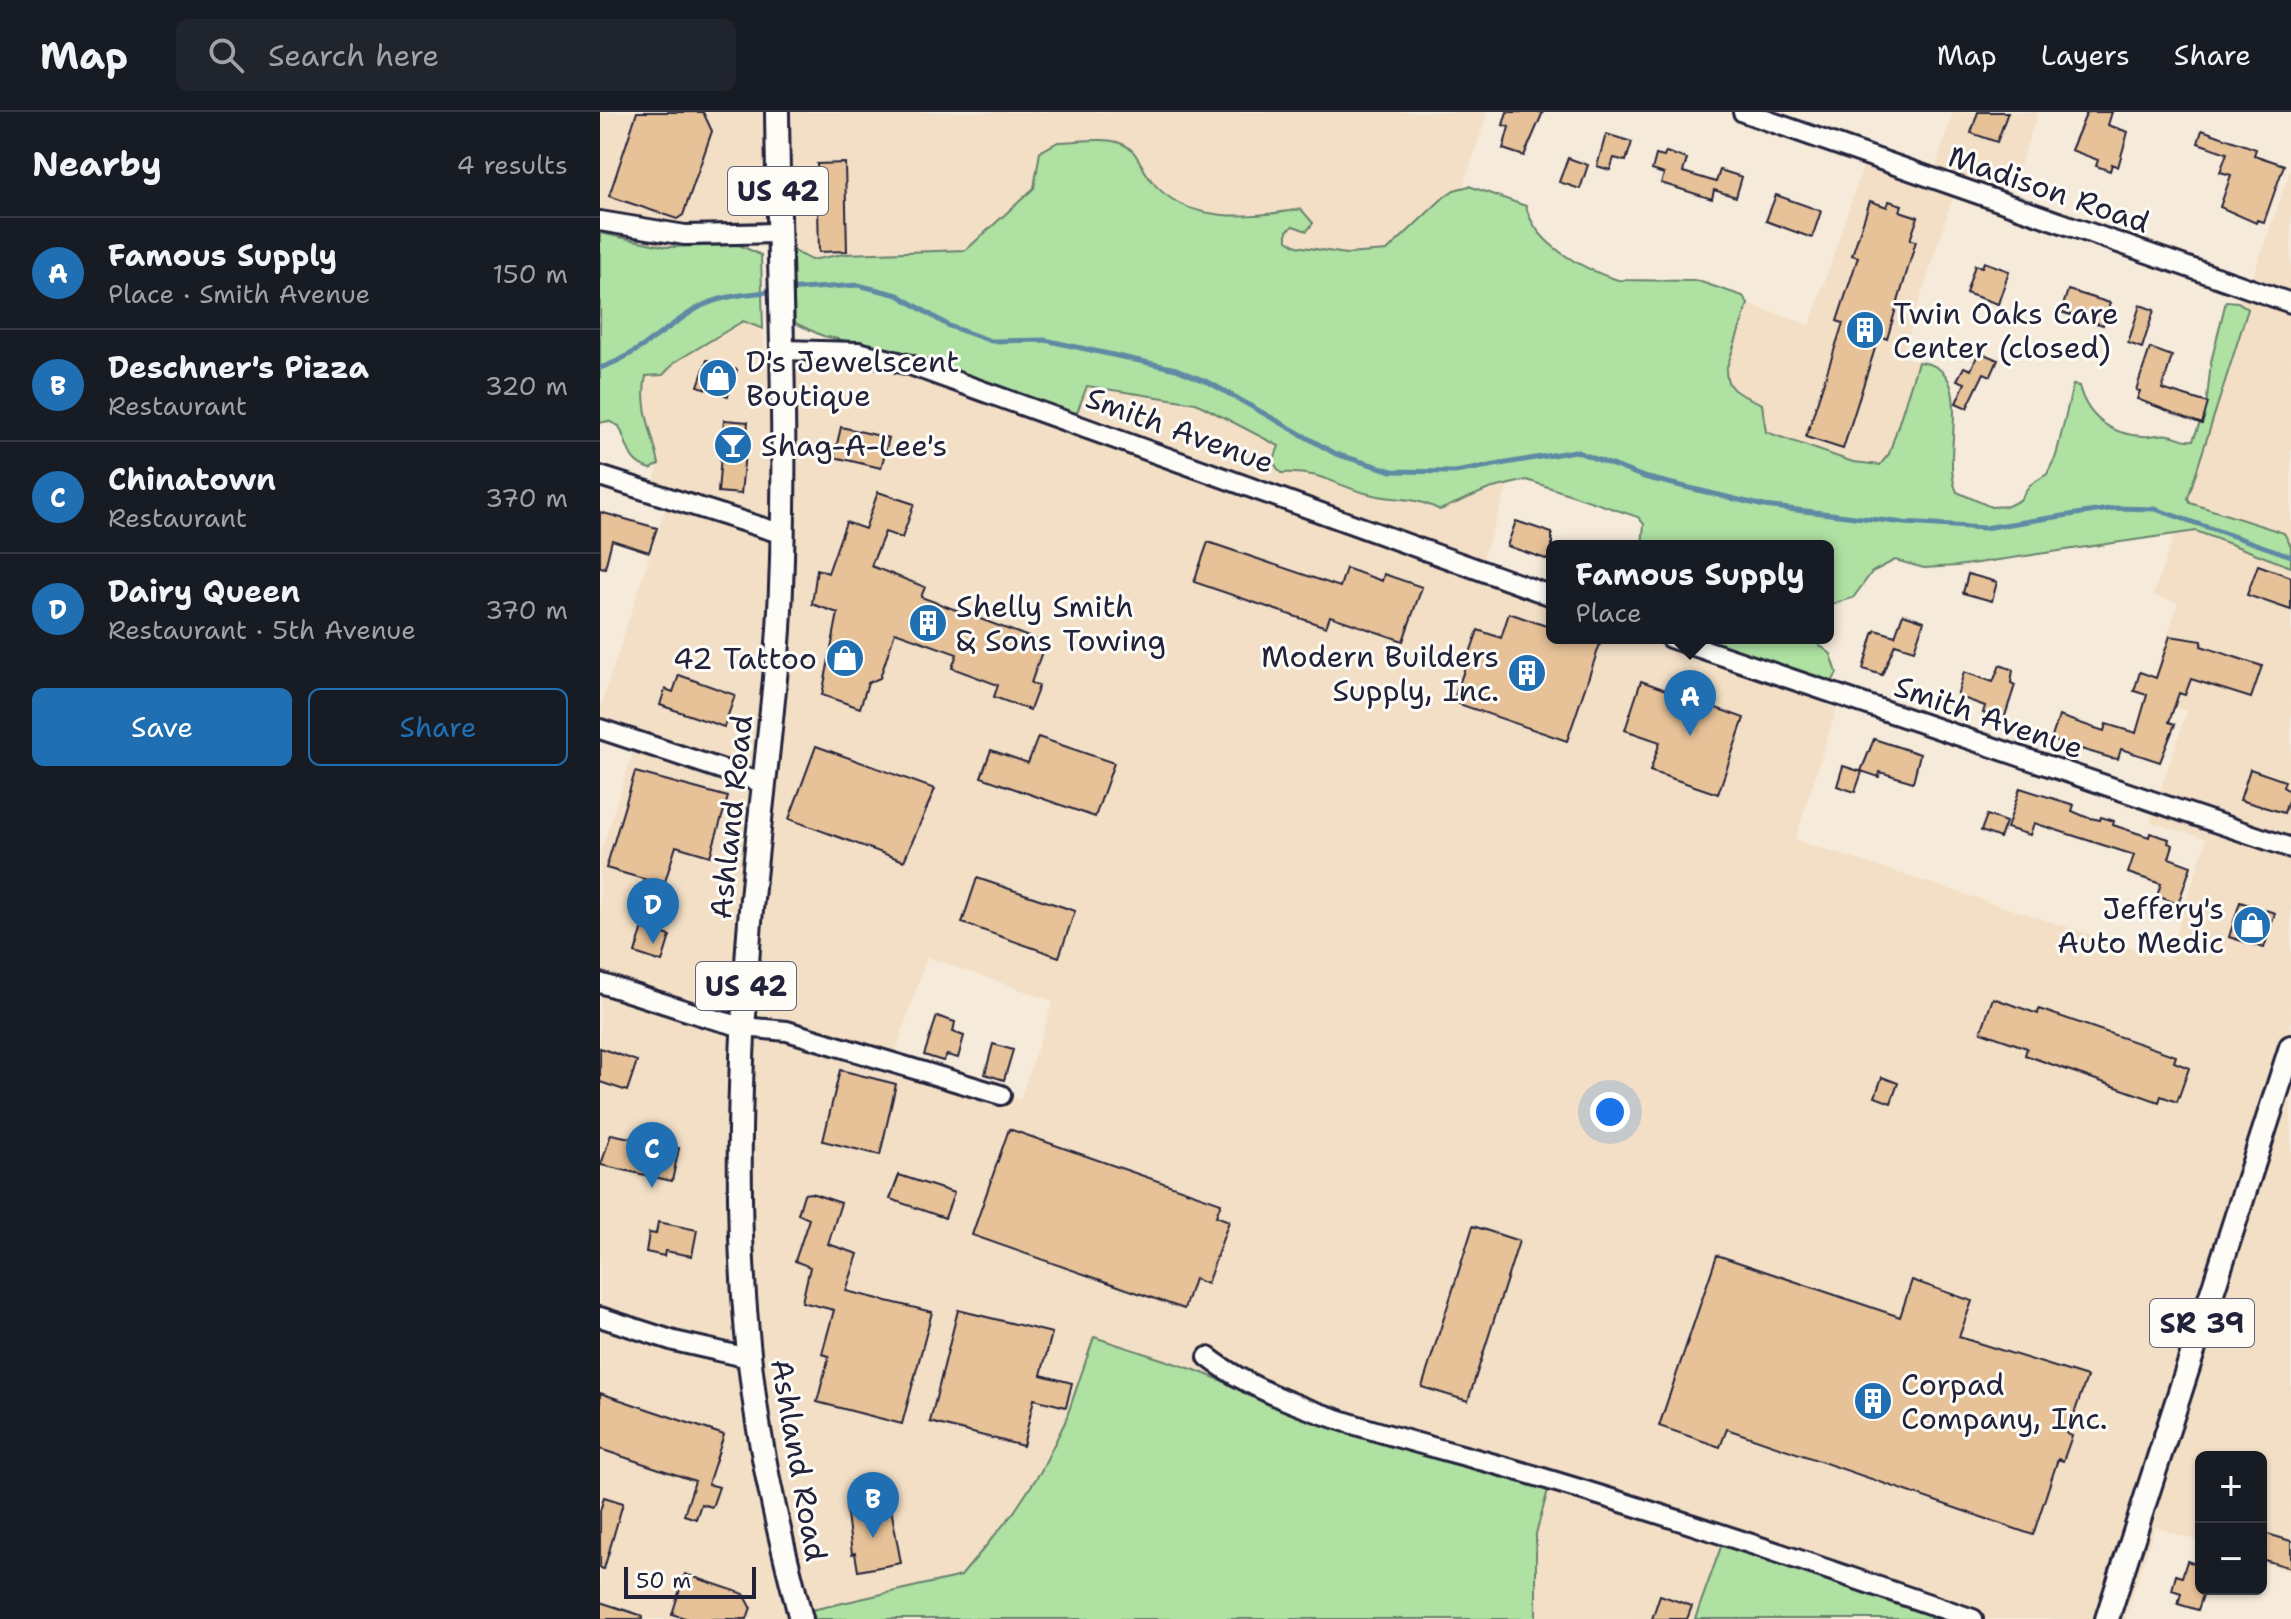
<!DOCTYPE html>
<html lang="en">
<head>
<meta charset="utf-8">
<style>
  :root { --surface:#171b24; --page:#20242c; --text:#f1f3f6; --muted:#9ea1a6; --line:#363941; --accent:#1f6fb2 }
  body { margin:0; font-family:"Shantell Sans",sans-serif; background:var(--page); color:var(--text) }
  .controls { position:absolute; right:24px; bottom:24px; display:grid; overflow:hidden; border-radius:12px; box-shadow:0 2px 6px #0004 }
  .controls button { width:72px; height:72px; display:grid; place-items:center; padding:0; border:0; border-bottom:2px solid var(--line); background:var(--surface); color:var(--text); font:40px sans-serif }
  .scale { position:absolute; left:24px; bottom:20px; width:132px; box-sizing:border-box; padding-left:8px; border:4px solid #22223b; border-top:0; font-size:22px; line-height:28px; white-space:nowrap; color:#22223b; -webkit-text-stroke:6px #fdfcf7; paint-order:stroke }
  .you { position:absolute; left:1010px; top:1000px; width:28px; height:28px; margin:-20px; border:6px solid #fff; border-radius:50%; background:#1a73e8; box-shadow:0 0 0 12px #1a73e833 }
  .badge { display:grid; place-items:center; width:52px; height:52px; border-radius:50%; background:var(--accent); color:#fff; font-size:26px; font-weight:700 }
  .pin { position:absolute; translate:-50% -66px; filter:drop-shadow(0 2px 4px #0008) }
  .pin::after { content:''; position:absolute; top:42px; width:28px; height:24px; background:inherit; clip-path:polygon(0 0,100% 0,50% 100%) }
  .popup { position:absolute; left:946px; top:428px; width:288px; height:104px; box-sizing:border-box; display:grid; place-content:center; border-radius:12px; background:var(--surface); filter:drop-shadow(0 2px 6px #0005); font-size:26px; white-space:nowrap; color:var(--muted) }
  .popup b { font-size:30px; color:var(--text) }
  .popup::after { content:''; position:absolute; left:50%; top:100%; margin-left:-16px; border:16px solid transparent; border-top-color:var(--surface) }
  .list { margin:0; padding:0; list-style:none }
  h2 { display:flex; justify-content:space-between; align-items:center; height:104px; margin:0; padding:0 32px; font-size:34px }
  h2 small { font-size:26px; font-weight:400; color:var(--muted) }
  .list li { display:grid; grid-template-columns:52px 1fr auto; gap:24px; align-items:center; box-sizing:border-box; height:112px; padding:0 32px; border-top:2px solid var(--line) }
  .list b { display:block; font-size:30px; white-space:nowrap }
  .list p { margin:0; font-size:26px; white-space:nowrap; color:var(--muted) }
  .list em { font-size:26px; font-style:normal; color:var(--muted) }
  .actions { display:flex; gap:16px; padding:24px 32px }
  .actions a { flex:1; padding:18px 0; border:2px solid var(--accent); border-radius:12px; text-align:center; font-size:28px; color:var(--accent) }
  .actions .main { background:var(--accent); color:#fff }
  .icon { flex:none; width:44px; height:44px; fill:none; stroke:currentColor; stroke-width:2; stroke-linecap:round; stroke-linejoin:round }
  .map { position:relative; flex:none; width:1691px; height:1507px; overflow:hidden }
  header { display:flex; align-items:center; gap:48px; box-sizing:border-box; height:112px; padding:0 40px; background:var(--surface); border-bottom:2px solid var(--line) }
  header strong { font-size:38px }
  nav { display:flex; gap:44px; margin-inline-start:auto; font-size:28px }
  .search { width:560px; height:72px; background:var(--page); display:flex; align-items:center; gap:20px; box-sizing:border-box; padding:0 28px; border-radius:12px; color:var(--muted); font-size:30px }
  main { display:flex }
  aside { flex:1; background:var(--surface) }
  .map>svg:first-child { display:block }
  .built { fill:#f2dfc6; fill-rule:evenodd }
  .green { fill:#aee1a2; stroke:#68826e; stroke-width:2 }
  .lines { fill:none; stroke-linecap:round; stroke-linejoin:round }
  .stream { stroke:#5f8aa3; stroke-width:5 }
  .building { fill:#e7c298; stroke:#22223b; stroke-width:2 }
  .minor-casing { stroke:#22223b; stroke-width:24 }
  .major-casing { stroke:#22223b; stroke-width:28 }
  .minor { stroke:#fdfcf7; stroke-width:18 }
  .major { stroke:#fdfcf7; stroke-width:22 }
  .labels { text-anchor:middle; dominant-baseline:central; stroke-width:6; stroke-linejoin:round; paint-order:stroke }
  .shield { fill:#fdfcf7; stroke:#646373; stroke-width:2 }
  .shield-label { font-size:28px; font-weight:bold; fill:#22223b }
  .street-label { font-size:30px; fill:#22223b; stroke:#fdfcf7 }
  .poi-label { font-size:30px; fill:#22223b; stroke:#fdfcf7; text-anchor:start }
</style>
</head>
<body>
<header>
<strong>Map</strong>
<div class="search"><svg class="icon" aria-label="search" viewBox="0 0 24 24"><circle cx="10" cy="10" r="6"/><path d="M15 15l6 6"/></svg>Search here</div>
<nav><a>Map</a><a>Layers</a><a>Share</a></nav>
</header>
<main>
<aside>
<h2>Nearby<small>4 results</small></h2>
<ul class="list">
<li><span class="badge">A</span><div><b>Famous Supply</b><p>Place · Smith Avenue</p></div><em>150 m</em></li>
<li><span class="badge">B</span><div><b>Deschner's Pizza</b><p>Restaurant</p></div><em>320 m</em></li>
<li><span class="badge">C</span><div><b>Chinatown</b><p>Restaurant</p></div><em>370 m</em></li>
<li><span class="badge">D</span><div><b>Dairy Queen</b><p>Restaurant · 5th Avenue</p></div><em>370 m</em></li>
</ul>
<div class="actions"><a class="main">Save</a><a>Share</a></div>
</aside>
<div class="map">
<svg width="1691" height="1507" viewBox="0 0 1691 1507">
  <rect width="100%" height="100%" fill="#f6ebda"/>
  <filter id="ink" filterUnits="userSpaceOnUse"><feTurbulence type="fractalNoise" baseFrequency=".0125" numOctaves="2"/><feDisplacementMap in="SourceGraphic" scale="16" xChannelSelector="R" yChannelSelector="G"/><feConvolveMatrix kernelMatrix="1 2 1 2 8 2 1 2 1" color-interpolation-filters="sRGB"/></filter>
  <g filter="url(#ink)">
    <path class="built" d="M 0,0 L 888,0 L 863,75 L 844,85 L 787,139 L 746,142 L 697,134 L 686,128 L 687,119 L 694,114 L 699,117 L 700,97 L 672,102 L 613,104 L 572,86 L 551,69 L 537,43 L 434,76 L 366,138 L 244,142 L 211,148 L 192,138 L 139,133 L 67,135 L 0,121 Z
      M 1353,0 L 1438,0 L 1410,83 L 1335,57 Z
      M 1263,54 L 1353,85 L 1302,244 L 1318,250 L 1289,342 L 1280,353 L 1253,350 L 1166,320 L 1162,292 L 1137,282 L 1126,269 L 1126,258 L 1148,192 L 1210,213 Z
      M 1691,56 L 1691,434 L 1684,421 L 1590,391 L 1587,386 L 1648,197 L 1638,190 L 1646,184 Z
      M 143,209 L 163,217 L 166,255 L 245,247 L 272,252 L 471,318 L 486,274 L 596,291 L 679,334 L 681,361 L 706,359 L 773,383 L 815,386 L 840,398 L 909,371 L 882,448 L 952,474 L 952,526 L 1101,526 L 1232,570 L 1224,592 L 1237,596 L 1195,728 L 1567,847 L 1607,727 L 1550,710 L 1587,599 L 1547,587 L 1578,491 L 1553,483 L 1574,423 L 1596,419 L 1691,455 L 1691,1460 L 1661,1450 L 1661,1345 L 1601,1345 L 1601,1430 L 1555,1415 L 1525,1507 L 1348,1507 L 1122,1432 L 1095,1507 L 936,1507 L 936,1422 L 948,1378 L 740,1315 L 595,1258 L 465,1310 L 441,1359 L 414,1400 L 361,1464 L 213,1498 L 215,1507 L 0,1507 L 0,742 L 40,619 L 0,606 L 0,596 L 72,375 L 54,369 L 59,352 L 45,300 L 42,279 L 46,264 L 63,262 L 75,250 ZM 327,845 L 453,889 L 420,987 L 294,945 Z"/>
    <path class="green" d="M 458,30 C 476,30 504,25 520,31 C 538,37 540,55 551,68 C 586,113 652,106 701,97 L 713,111 L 707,119 L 693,114 L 687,119 L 687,128 L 697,134 L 746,142 L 787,139 L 844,85 L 854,78 L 869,74 L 926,94 C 935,133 983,157 1018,168 L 1098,169 L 1143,184 L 1148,192 L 1126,258 C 1126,282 1145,283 1162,292 L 1166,320 L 1253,350 L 1280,353 L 1289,342 L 1318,250 C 1380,254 1339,342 1357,380 L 1391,395 L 1408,394 L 1420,388 L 1430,373 L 1447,362 L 1456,344 L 1473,273 L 1479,274 C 1487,305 1511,323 1543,324 C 1552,325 1561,321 1569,323 C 1579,324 1583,330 1593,328 L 1606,296 L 1611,250 L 1626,189 L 1638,190 L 1648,197 L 1588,386 L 1590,391 L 1684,421 L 1691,434 L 1691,455 L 1596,419 L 1357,454 L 1324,456 L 1295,448 L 1272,460 L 1253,486 L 1228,493 L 1228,434 L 1042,434 L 1044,412 L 1038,405 L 927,368 L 889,377 L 840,398 C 812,384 801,389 773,383 C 737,375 721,358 681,361 L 673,350 L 679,334 L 596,291 L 487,274 L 476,303 L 292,238 L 223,224 L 195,211 L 192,138 L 211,148 L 244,142 L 366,138 L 434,76 L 440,40 Z
      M 0,121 L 67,135 L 139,133 L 161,143 L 163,217 L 143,209 L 75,250 L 63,263 L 46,264 C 39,295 53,322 59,352 L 51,357 C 27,351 29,334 19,314 L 8,309 L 0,311 Z
      M 1101,526 L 1211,526 L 1231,542 L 1237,561 L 1232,570 Z
      M 494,1225 L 595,1258 L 740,1315 L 948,1378 L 936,1422 L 936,1507 L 215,1507 L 212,1498 L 361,1464 L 414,1400 L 441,1359 L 465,1310 Z
      M 1122,1432 L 1348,1507 L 1095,1507 Z"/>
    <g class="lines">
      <path class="stream" d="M 186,178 L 258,173 L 298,183 L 349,214 L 391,229 L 445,228 L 576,257 L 610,271 L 736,342 L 792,359 L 855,360 L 975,339 L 1044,365 L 1164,394 L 1304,411 L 1384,416 L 1516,396 L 1555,397 L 1691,444
        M 0,256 C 37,244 63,217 96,197 C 120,183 150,182 176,179"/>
    </g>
    <path class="building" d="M 37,0 L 103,0 L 112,19 L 83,103 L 77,107 L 9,84 Z
      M 907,0 L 943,0 L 924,44 L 903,37 L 909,15 L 903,13 Z
      M 1378,0 L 1408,0 L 1397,30 L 1371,21 Z
      M 1487,0 L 1512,0 L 1508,13 L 1528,20 L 1518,55 L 1512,52 L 1510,59 L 1496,54 L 1498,48 L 1471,38 Z
      M 1602,18 L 1656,37 L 1654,43 L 1684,53 L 1664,110 L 1657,108 L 1656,111 L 1620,95 L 1631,63 L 1620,60 L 1627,41 L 1598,31 Z
      M 1006,22 L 1032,30 L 1026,49 L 1014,46 L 1010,58 L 997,54 Z
      M 1066,40 L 1087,47 L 1083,60 L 1116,70 L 1120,58 L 1142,65 L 1136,85 L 1114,78 L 1112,87 L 1061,71 L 1064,62 L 1052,58 L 1056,43 L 1064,45 Z
      M 968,46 L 988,53 L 980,77 L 959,70 Z
      M 245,51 L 247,139 L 219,140 L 217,52 Z
      M 1176,83 L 1221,99 L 1212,126 L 1166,109 Z
      M 1270,89 L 1287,95 L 1289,89 L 1302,93 L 1300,99 L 1318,105 L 1310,128 L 1316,129 L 1287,227 L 1279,224 L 1243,337 L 1206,325 L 1243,211 L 1237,209 L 1258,145 L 1252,143 Z
      M 1384,150 L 1409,159 L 1398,192 L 1366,181 L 1375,153 L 1382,155 Z
      M 1468,178 L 1510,191 L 1503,213 L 1461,200 Z
      M 1540,193 L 1554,198 L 1542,236 L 1528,231 Z
      M 1550,236 L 1572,244 L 1562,277 L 1608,291 L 1602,312 L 1537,287 L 1540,279 L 1536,278 Z
      M 1379,240 L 1398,248 L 1391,264 L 1384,261 L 1367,296 L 1356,291 L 1365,271 L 1357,268 L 1364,255 L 1371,258 Z
      M 107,248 L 137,258 L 128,284 L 98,274 Z
      M 124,308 L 148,310 L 141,382 L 118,380 Z
      M 241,315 L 289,326 L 281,356 L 234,345 Z
      M 278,380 L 314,392 L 302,426 L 285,420 L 271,454 L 325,475 L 321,485 L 445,531 L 431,571 L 439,574 L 430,598 L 394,585 L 398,573 L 352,556 L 357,542 L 295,520 L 280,566 L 268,571 L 260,596 L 222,583 L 238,501 L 212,492 L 217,457 L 228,461 L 246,410 L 265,417 Z
      M 0,400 L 57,416 L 49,440 L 12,428 L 5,456 L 0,455 Z
      M 916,409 L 952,421 L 952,449 L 907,434 Z
      M 608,430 L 740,475 L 746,456 L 782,469 L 784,462 L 822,475 L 803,529 L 730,504 L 726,515 L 594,470 Z
      M 1658,453 L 1691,465 L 1691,498 L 1647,483 Z
      M 1368,462 L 1397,470 L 1392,489 L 1363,481 Z
      M 909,501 L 952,516 L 952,526 L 982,526 L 1000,532 L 967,629 L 853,590 L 878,518 L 901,526 Z
      M 1303,502 L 1324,509 L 1314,538 L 1295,532 L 1282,563 L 1263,557 L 1273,522 L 1276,518 L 1295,524 Z
      M 1570,524 L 1602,529 L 1601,534 L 1662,554 L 1651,586 L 1591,567 L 1585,583 L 1579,581 L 1569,610 L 1575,612 L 1560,650 L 1521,637 L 1518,647 L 1511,646 L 1451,628 L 1459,604 L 1504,619 L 1506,612 L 1536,621 L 1547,583 L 1534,579 L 1540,560 L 1556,566 Z
      M 1400,553 L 1413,558 L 1411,571 L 1415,573 L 1404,607 L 1383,601 L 1385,594 L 1357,584 L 1364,560 L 1393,570 Z
      M 79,563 L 135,583 L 124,615 L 60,593 L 65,577 L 73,580 Z
      M 1041,569 L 1144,606 L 1118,682 L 1050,659 L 1060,630 L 1025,618 Z
      M 438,625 L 514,651 L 495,705 L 381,665 L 391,638 L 428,651 Z
      M 1274,627 L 1320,642 L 1313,670 L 1280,660 L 1279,665 L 1261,659 Z
      M 216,634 L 335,677 L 304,749 L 189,707 Z
      M 1243,654 L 1262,660 L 1255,680 L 1237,674 Z
      M 1650,657 L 1685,669 L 1683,675 L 1691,680 L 1684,701 L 1640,688 Z
      M 35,660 L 128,685 L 110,744 L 76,734 L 64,773 L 6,756 Z
      M 1420,676 L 1474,693 L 1472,699 L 1486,705 L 1500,708 L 1501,705 L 1514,709 L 1513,713 L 1549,725 L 1550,721 L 1569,727 L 1568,731 L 1573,733 L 1569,746 L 1591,754 L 1578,792 L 1557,784 L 1561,772 L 1528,761 L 1534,743 L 1434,711 L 1430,723 L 1407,716 Z
      M 1387,703 L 1406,710 L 1400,726 L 1381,719 Z
      M 377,766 L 475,799 L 459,845 L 362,811 Z
      M 1640,790 L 1675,801 L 1664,836 L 1629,825 Z
      M 43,815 L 70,824 L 62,850 L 35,841 Z
      M 1393,886 L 1438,902 L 1439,897 L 1576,944 L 1574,950 L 1589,956 L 1577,990 L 1561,984 L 1559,990 L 1425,943 L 1427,936 L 1381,920 Z
      M 337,904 L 355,910 L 353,920 L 364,924 L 358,946 L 347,943 L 343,949 L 324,943 Z
      M 393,932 L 413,938 L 404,968 L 385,962 Z
      M 0,936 L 37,949 L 27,979 L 0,970 Z
      M 240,958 L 296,972 L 280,1043 L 223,1029 Z
      M 1282,965 L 1298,971 L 1291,991 L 1275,985 Z
      M 409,1017 L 621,1091 L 616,1104 L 629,1109 L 607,1172 L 594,1167 L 584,1197 L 372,1123 Z
      M 11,1022 L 79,1036 L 72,1069 L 1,1053 Z
      M 299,1063 L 354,1081 L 345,1106 L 290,1087 Z
      M 211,1081 L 241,1091 L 228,1132 L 258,1142 L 246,1179 L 332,1200 L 302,1312 L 217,1290 L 229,1244 L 222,1242 L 234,1198 L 202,1190 L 210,1155 L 195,1149 L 209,1107 L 198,1102 L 204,1082 Z
      M 58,1110 L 97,1118 L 92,1144 L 65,1139 L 64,1144 L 46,1140 L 49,1121 L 56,1122 Z
      M 873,1114 L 919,1129 L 868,1289 L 822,1275 Z
      M 1117,1143 L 1300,1205 L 1312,1168 L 1372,1189 L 1359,1225 L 1487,1265 L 1467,1322 L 1472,1324 L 1463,1349 L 1458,1347 L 1433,1423 L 1127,1317 L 1120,1335 L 1059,1314 Z
      M 358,1198 L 452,1221 L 441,1263 L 472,1271 L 466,1295 L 434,1287 L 423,1334 L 330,1310 Z
      M 0,1281 L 124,1323 L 108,1372 L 119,1375 L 112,1395 L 101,1392 L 96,1407 L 84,1403 L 95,1369 L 0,1337 Z
      M 4,1385 L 23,1391 L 4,1457 L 0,1456 L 0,1399 Z
      M 289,1386 L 301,1451 L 258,1459 L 255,1441 L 252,1442 L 246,1394 Z
      M 1661,1420 L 1691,1429 L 1691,1456 L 1661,1447 Z
      M 1587,1449 L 1601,1454 L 1601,1477 L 1605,1477 L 1598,1498 L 1578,1492 L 1581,1481 L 1572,1478 L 1576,1463 L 1582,1465 Z
      M 85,1462 L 144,1482 L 151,1495 L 147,1507 L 88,1507 L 72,1502 Z
      M 1060,1483 L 1092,1494 L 1087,1507 L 1052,1507 Z
      M 0,1490 L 43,1504 L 42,1507 L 0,1507 Z"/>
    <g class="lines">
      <defs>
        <path id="minor" d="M 1143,0 L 1691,191
          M 0,109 L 85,123 L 179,121
          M 182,238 L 258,240 L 310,253 L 952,484
          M 0,364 L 183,422
          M 1070,526 L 1691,736
          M 0,617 L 163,671
          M 0,871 L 106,905 L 143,915 L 187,919 L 401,983
          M 0,1205 L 74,1229 L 149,1246
          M 608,1245 C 684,1305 839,1334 933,1363 C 1081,1407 1227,1457 1373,1507"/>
        <path id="major" d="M 177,0 C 179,172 189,345 179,517 C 172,624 155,729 148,836 C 138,985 134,1135 154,1284 C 164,1359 182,1433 201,1507
          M 1507,1507 L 1691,935"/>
      </defs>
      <use href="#minor" class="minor-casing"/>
      <use href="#major" class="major-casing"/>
      <use href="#minor" class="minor"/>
      <use href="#major" class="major"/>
    </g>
  </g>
  <defs>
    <symbol id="building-disc" viewBox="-11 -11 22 22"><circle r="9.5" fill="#1f6fb2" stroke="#fdfcf7"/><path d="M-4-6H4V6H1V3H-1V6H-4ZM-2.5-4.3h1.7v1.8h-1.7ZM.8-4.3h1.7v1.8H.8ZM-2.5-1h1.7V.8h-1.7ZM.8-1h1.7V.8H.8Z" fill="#fff"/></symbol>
    <symbol id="shop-disc" viewBox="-11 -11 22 22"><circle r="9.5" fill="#1f6fb2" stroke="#fdfcf7"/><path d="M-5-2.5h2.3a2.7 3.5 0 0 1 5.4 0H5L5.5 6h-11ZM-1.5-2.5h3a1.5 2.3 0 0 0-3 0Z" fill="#fff"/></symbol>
    <symbol id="bar-disc" viewBox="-11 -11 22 22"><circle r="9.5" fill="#1f6fb2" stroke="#fdfcf7"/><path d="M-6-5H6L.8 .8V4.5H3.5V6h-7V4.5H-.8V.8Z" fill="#fff"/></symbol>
  </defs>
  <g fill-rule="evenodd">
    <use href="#building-disc" x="1243" y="196" width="44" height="44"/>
    <use href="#shop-disc" x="96" y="244" width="44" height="44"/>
    <use href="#bar-disc" x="111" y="311" width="44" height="44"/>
    <use href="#building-disc" x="306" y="489" width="44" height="44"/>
    <use href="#shop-disc" x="223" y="524" width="44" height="44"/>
    <use href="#building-disc" x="905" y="539" width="44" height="44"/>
    <use href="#shop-disc" x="1630" y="791" width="44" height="44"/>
    <use href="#building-disc" x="1251" y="1267" width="44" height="44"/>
  </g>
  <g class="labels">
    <g class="shield">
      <rect x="128" y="55" width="100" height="48" rx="6"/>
      <rect x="96" y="850" width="100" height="48" rx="6"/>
      <rect x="1550" y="1187" width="104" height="48" rx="6"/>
    </g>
    <g class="shield-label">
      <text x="178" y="79">US 42</text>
      <text x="146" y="874">US 42</text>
      <text x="1602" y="1211">SR 39</text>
    </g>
    <g class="street-label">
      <text transform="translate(1449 77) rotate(19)">Madison Road</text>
      <text transform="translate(580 318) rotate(20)">Smith Avenue</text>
      <text transform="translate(1389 605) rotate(19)">Smith Avenue</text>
      <text transform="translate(131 705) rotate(-84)">Ashland Road</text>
      <text transform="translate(199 1348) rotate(80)">Ashland Road</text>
    </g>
    <g class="poi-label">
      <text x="1293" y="201">Twin Oaks Care<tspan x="1293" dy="34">Center (closed)</tspan></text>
      <text x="146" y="249">D's Jewelscent<tspan x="146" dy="34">Boutique</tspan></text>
      <text x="161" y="333">Shag-A-Lee's</text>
      <text x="356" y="494">Shelly Smith<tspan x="356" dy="34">&amp; Sons Towing</tspan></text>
      <text x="899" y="544" text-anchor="end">Modern Builders<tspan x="899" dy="34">Supply, Inc.</tspan></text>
      <text x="217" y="546" text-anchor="end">42 Tattoo</text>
      <text x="1624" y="796" text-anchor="end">Jeffery's<tspan x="1624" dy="34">Auto Medic</tspan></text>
      <text x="1301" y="1272">Corpad<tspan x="1301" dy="34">Company, Inc.</tspan></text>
    </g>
  </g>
</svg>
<div class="controls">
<button>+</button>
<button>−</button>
</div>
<div class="scale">50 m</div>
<div class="you"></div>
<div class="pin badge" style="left:1090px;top:624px">A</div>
<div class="popup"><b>Famous Supply</b>Place</div>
<div class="pin badge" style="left:273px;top:1426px">B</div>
<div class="pin badge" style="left:52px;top:1076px">C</div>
<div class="pin badge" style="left:53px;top:832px">D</div>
</div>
</main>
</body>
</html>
